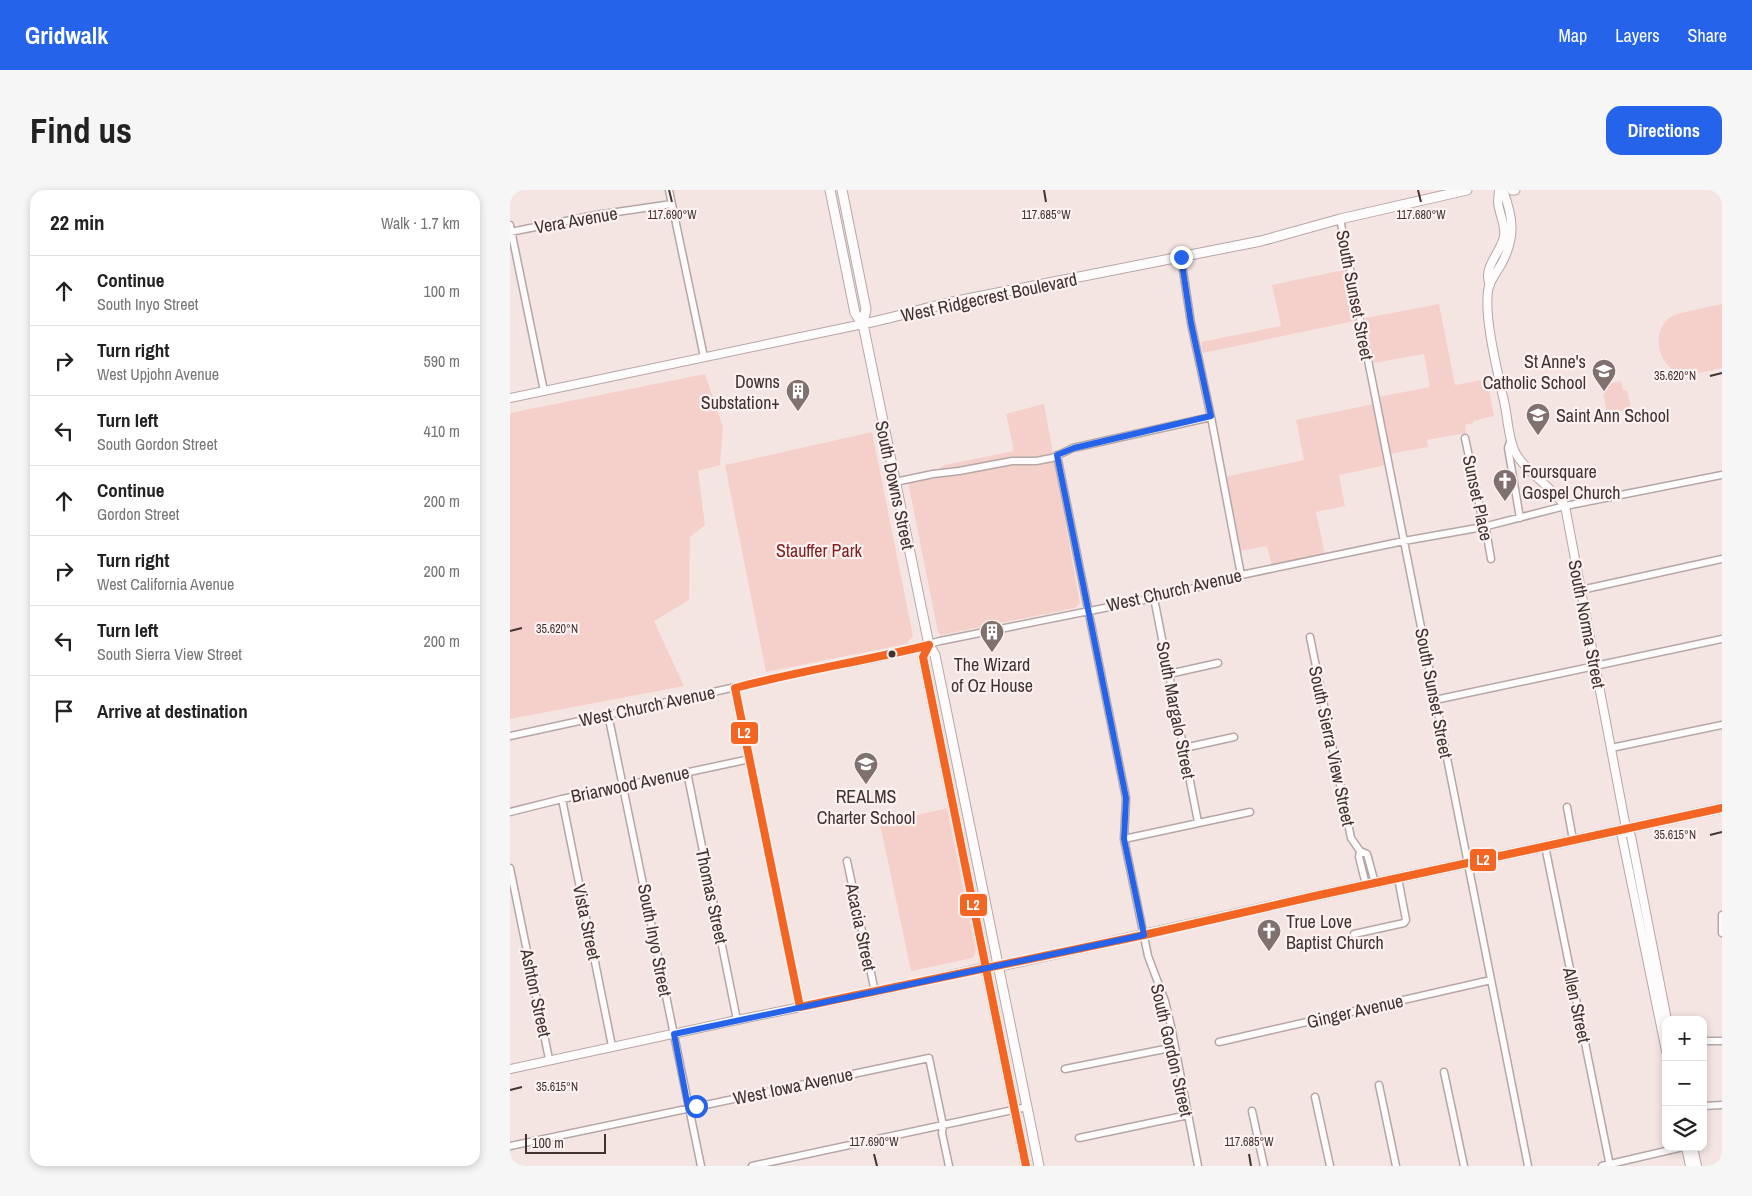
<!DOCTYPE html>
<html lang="en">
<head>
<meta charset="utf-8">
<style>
  :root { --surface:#fff; --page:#f6f6f6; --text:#222; --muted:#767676; --line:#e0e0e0; --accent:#2563eb }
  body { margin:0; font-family:"Archivo Narrow",sans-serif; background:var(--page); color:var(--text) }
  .controls { position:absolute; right:15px; bottom:15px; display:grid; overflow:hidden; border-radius:10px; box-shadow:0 2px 8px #0003 }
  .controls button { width:45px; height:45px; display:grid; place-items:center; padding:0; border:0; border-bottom:1px solid var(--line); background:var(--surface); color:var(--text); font:25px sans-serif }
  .scale { position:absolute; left:15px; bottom:12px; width:81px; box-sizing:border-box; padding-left:5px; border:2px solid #423230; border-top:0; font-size:14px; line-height:18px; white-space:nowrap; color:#423230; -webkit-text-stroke:4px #fbf2f1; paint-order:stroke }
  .stop { position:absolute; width:15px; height:15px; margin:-11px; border:4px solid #2563eb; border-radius:50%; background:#fff }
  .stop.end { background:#2563eb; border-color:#fff; box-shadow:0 1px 5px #0008 }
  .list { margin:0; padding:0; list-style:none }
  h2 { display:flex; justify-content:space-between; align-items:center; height:65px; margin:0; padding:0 20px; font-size:21px }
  h2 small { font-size:16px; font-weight:400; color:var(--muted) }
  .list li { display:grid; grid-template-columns:32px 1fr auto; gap:15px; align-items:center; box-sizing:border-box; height:70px; padding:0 20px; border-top:1px solid var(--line) }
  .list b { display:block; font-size:19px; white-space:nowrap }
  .list p { margin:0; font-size:16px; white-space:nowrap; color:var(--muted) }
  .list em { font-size:16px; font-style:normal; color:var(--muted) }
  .icon { flex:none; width:28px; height:28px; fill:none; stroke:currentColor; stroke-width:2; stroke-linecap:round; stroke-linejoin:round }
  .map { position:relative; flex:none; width:1212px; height:976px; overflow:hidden; border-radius:15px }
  header { display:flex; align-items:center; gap:30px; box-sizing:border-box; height:70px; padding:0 25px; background:var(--accent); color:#fff }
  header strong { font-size:24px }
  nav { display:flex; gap:28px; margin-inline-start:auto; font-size:18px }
  .intro { display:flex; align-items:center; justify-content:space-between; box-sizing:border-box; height:120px; padding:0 30px }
  h1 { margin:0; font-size:35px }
  .button { padding:12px 22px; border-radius:15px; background:var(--accent); color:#fff; font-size:18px; font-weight:700 }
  main { display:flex; gap:30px; padding:0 30px }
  aside { flex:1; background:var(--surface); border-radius:15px; box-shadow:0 2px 8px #0003 }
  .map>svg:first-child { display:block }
  .green { fill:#f5d0cb }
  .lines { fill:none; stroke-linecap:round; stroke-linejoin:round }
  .minor-casing { stroke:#b5a7a5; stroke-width:9 }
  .tertiary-casing { stroke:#b5a7a5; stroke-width:10 }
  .secondary-casing { stroke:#b5a7a5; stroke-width:11 }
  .minor { stroke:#fdfbfb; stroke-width:6 }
  .tertiary { stroke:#fdfbfb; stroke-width:8 }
  .secondary { stroke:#fdfbfb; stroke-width:9 }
  .bus-1-casing { stroke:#fbf2f1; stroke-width:11 }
  .bus-1 { stroke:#f26522; stroke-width:8 }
  .route { stroke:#2563eb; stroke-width:6 }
  .ticks { fill:none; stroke:#423230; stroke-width:2 }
  .bus-dot { fill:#423230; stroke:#fbf2f1; stroke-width:2 }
  .labels { text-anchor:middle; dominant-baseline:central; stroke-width:4.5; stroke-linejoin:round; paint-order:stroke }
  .street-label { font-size:18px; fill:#423230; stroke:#fbf2f1 }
  .poi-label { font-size:18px; fill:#423230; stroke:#fbf2f1; text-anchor:start }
  .park-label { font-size:18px; fill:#811d1b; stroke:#fbf2f1 }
  .ticks-label { font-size:12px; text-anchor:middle; fill:#423230; stroke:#fbf2f1; stroke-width:4.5; stroke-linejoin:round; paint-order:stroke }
  .line-badge { stroke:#fbf2f1; stroke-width:2 }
  .badge-label { font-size:14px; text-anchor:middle; font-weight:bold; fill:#fff }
</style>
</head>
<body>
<header>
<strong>Gridwalk</strong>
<nav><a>Map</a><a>Layers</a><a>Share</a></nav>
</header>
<div class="intro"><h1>Find us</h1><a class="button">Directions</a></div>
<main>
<aside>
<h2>22 min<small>Walk · 1.7 km</small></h2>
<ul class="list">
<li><svg class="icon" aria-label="ahead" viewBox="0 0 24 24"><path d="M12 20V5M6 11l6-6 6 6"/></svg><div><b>Continue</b><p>South Inyo Street</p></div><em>100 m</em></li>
<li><svg class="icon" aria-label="right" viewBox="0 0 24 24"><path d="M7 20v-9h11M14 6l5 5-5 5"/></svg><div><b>Turn right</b><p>West Upjohn Avenue</p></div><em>590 m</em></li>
<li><svg class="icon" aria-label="left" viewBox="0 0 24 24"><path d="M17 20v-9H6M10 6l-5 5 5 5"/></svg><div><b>Turn left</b><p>South Gordon Street</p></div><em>410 m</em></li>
<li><svg class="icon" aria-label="ahead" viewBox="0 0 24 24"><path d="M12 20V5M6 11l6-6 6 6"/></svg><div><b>Continue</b><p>Gordon Street</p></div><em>200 m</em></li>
<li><svg class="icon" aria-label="right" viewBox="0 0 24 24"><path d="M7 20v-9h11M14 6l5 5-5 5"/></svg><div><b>Turn right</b><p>West California Avenue</p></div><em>200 m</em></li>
<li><svg class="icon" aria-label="left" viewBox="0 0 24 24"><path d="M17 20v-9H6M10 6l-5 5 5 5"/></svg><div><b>Turn left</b><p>South Sierra View Street</p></div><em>200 m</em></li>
<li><svg class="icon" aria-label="arrive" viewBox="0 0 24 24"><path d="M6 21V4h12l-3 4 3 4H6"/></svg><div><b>Arrive at destination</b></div></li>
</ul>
</aside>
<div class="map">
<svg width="1212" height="976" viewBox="0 0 1212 976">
  <rect width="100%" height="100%" fill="#f4e5e3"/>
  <path class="green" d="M 838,79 L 849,130 L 693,163 L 691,152 L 771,136 L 762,95 Z
    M 929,114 L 945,195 L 977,189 L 984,226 L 963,231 L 963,233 L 955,235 L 956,243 L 917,250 L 918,257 L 879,264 L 868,207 L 920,197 L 914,164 L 864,173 L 855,128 Z
    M 1212,114 L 1212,178 C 1198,181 1184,186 1170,182 C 1148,177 1141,142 1159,128 C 1167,122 1200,117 1212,114 Z
    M 195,184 L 213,237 L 210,275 L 188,281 L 195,335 L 180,347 L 179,410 L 144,431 L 174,496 L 0,529 L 0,223 Z
    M 1111,191 L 1113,200 L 1117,200 L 1121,219 L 1097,224 L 1092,195 Z
    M 534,214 L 570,413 L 565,418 L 431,445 L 428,442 L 398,292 L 428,281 L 434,275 L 504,261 L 496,224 Z
    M 864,214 L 876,275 L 829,285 L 835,316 L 806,322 L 815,365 L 762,376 L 757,356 L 729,361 L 714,287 L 794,270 L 786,230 Z
    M 362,242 L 403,446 L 396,454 L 256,482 L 215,275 Z
    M 437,618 L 466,761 L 463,768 L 401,781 L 370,634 Z"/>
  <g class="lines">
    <defs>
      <path id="minor" d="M 159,0 L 194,167
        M 830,29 L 1018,976
        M 0,35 L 34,201
        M 0,42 L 86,25 L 162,14
        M 671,67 L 681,133 L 701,227 L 731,385
        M 955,248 L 971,323 L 973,337 L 976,340 L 981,369
        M 1001,249 L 998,258 L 1010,328
        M 547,265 L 612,588 L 616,608 L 614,649 L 638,766 L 655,811 L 661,836 L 688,976
        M 385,292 L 423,284 L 449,281 L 502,271 L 526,271 L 542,268 L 563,258 L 701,227
        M 1071,400 L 1212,369
        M 644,408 L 688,632
        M 800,447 L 841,648 L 850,661 L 857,664 L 865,693
        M 659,484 L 708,473
        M 225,498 L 290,817
        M 925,510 L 1212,449
        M 98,524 L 191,976
        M 0,546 L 249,492 L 263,488 L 371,467 L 430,451 L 644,408 L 693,396 L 703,391 L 731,385 L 894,351 L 973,337 L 1055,316 L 1212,285
        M 674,558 L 724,547
        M 1101,558 L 1212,535
        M 177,582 L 227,830
        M 52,609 L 102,856
        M 1057,617 L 1063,650
        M 0,622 L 52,609 L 240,569
        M 614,649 L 740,622
        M 1035,656 L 1100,976
        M 850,661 L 849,667 L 856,695
        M 337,671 L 365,802
        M 0,678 L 39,869
        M 1212,725 L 1212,743
        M 844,744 L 894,733 L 896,730 L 888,688
        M 1193,851 L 1212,851
        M 709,852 L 981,790
        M 555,879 L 665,857
        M 934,882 L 954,976
        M 869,895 L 886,976
        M 805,907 L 820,976
        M 1193,916 L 1212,915
        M 742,921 L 754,976
        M 569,948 L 678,925
        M 0,956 L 419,868 L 433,935 L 432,943 L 439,976
        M 242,976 L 517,917
        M 1092,976 L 1173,957"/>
      <path id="tertiary" d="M 993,0 C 1003,27 1006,46 992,73 C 988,80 982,88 979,96 C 972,124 989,186 995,216 C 998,231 999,254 1008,267 C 1021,286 1042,297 1055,316 L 1116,638 L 1121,646 L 1157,830
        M 980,95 C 972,78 990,64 994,47 C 996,35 989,24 988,12 C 988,8 989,4 989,0
        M 0,208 L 353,134
        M 1116,638 L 1112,647 L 1156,861
        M 0,879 L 227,830 L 365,802 L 476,777
        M 1176,957 L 1180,976
        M 1183,957 L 1187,976"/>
      <path id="secondary" d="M 320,0 L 345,123 L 353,134
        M 332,0 L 356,119 L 353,134 L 419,455 L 425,465 L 529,976
        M 1002,0 L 1005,0
        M 353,134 C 386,127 419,117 452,110 L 751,51 L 830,29 L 957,0
        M 419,455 L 413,467 L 516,976
        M 476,777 L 495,775 L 541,765 L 805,706 L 1212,618"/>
    </defs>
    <use href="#minor" class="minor-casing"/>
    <use href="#tertiary" class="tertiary-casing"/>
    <use href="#secondary" class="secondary-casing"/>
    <use href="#minor" class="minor"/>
    <use href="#tertiary" class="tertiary"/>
    <use href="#secondary" class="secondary"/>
    <defs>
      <path id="bus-1" d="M 419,455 C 355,471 289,481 225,498 L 290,817 L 634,745 L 805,706 L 1212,618
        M 419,455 L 413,467 L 516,976"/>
    </defs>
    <use href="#bus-1" class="bus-1-casing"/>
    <use href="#bus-1" class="bus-1"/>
  </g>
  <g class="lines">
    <path class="route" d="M 186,916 L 178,917 L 164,844 L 634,745 L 614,649 L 616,608 L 612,588 L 547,265 L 564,258 L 701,226 L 681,133 L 671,67"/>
  </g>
  <path class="ticks" d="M 159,0 L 162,12M 534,0 L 536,12M 908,0 L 911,12M 1200,186 L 1212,183M 0,441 L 12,438M 1200,645 L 1212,642M 0,900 L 12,897M 364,964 L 367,976M 739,964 L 741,976"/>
  <defs>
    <symbol id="school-pin" viewBox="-11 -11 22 30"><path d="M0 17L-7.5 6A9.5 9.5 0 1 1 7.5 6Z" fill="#80716f" stroke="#fbf2f1"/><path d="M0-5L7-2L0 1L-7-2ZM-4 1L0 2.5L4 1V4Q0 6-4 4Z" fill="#fff"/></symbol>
    <symbol id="building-pin" viewBox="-11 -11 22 30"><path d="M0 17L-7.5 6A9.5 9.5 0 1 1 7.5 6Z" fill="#80716f" stroke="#fbf2f1"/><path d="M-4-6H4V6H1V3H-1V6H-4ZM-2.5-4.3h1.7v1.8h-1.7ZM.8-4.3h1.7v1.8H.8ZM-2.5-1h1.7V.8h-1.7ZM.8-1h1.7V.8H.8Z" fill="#fff"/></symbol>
    <symbol id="church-pin" viewBox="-11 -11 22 30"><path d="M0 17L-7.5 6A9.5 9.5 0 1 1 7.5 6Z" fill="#80716f" stroke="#fbf2f1"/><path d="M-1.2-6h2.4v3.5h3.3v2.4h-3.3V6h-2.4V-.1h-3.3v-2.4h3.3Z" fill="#fff"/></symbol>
  </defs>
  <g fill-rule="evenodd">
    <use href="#school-pin" x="1080" y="167" width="28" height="38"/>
    <use href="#building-pin" x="274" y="187" width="28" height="38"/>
    <use href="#school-pin" x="1014" y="211" width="28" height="38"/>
    <use href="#church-pin" x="981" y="277" width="28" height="38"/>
    <use href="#building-pin" x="468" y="428" width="28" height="38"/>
    <use href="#school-pin" x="342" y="560" width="28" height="38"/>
    <use href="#church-pin" x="745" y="727" width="28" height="38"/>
  </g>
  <circle class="bus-dot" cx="382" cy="464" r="4.5"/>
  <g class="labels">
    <g class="street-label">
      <text transform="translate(66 30) rotate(-10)">Vera Avenue</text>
      <text transform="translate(845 105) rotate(79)">South Sunset Street</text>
      <text transform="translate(479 107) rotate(-12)">West Ridgecrest Boulevard</text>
      <text transform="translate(385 295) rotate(78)">South Downs Street</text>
      <text transform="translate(968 308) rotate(78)">Sunset Place</text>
      <text transform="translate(664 400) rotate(-13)">West Church Avenue</text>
      <text transform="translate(1077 434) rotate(79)">South Norma Street</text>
      <text transform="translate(924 503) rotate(79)">South Sunset Street</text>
      <text transform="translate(137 516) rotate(-12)">West Church Avenue</text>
      <text transform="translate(666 520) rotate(79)">South Margalo Street</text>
      <text transform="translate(822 556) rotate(78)">South Sierra View Street</text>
      <text transform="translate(120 594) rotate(-12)">Briarwood Avenue</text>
      <text transform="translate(202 706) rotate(78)">Thomas Street</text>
      <text transform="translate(77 732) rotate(78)">Vista Street</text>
      <text transform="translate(351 737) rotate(78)">Acacia Street</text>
      <text transform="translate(145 750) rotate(79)">South Inyo Street</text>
      <text transform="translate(26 803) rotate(78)">Ashton Street</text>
      <text transform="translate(1067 815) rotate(78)">Allen Street</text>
      <text transform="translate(845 821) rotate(-13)">Ginger Avenue</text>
      <text transform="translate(662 860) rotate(77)">South Gordon Street</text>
      <text transform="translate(283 896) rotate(-12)">West Iowa Avenue</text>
    </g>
    <g class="poi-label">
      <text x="1076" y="171" text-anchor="end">St Anne's<tspan x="1076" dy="21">Catholic School</tspan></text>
      <text x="270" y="191" text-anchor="end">Downs<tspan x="270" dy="21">Substation+</tspan></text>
      <text x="1046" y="225">Saint Ann School</text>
      <text x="1012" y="281">Foursquare<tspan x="1012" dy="21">Gospel Church</tspan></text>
      <text x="482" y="474" text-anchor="middle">The Wizard<tspan x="482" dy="21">of Oz House</tspan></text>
      <text x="356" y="606" text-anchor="middle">REALMS<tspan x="356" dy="21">Charter School</tspan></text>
      <text x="776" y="731">True Love<tspan x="776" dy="21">Baptist Church</tspan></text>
    </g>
    <g class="park-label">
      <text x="309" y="360">Stauffer Park</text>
    </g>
  </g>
  <g class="ticks-label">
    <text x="162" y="29">117.690°W</text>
    <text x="536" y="29">117.685°W</text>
    <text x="911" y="29">117.680°W</text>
    <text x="1165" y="190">35.620°N</text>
    <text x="47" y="443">35.620°N</text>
    <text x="1165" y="649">35.615°N</text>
    <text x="47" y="901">35.615°N</text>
    <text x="364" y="956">117.690°W</text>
    <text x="739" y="956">117.685°W</text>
  </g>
  <g class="line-badge">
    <rect x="220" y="531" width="29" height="24" rx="5" fill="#f26522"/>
    <rect x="959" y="658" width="28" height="24" rx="5" fill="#f26522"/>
    <rect x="449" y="703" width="29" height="24" rx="5" fill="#f26522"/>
  </g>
  <g class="badge-label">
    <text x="234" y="548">L2</text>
    <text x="973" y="675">L2</text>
    <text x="463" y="720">L2</text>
  </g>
</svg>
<div class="controls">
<button>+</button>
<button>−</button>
<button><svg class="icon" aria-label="layers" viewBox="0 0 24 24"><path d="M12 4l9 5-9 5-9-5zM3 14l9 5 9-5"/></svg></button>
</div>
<div class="scale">100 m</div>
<div class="stop" style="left:186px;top:916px"></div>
<div class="stop end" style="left:671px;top:67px"></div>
</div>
</main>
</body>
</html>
